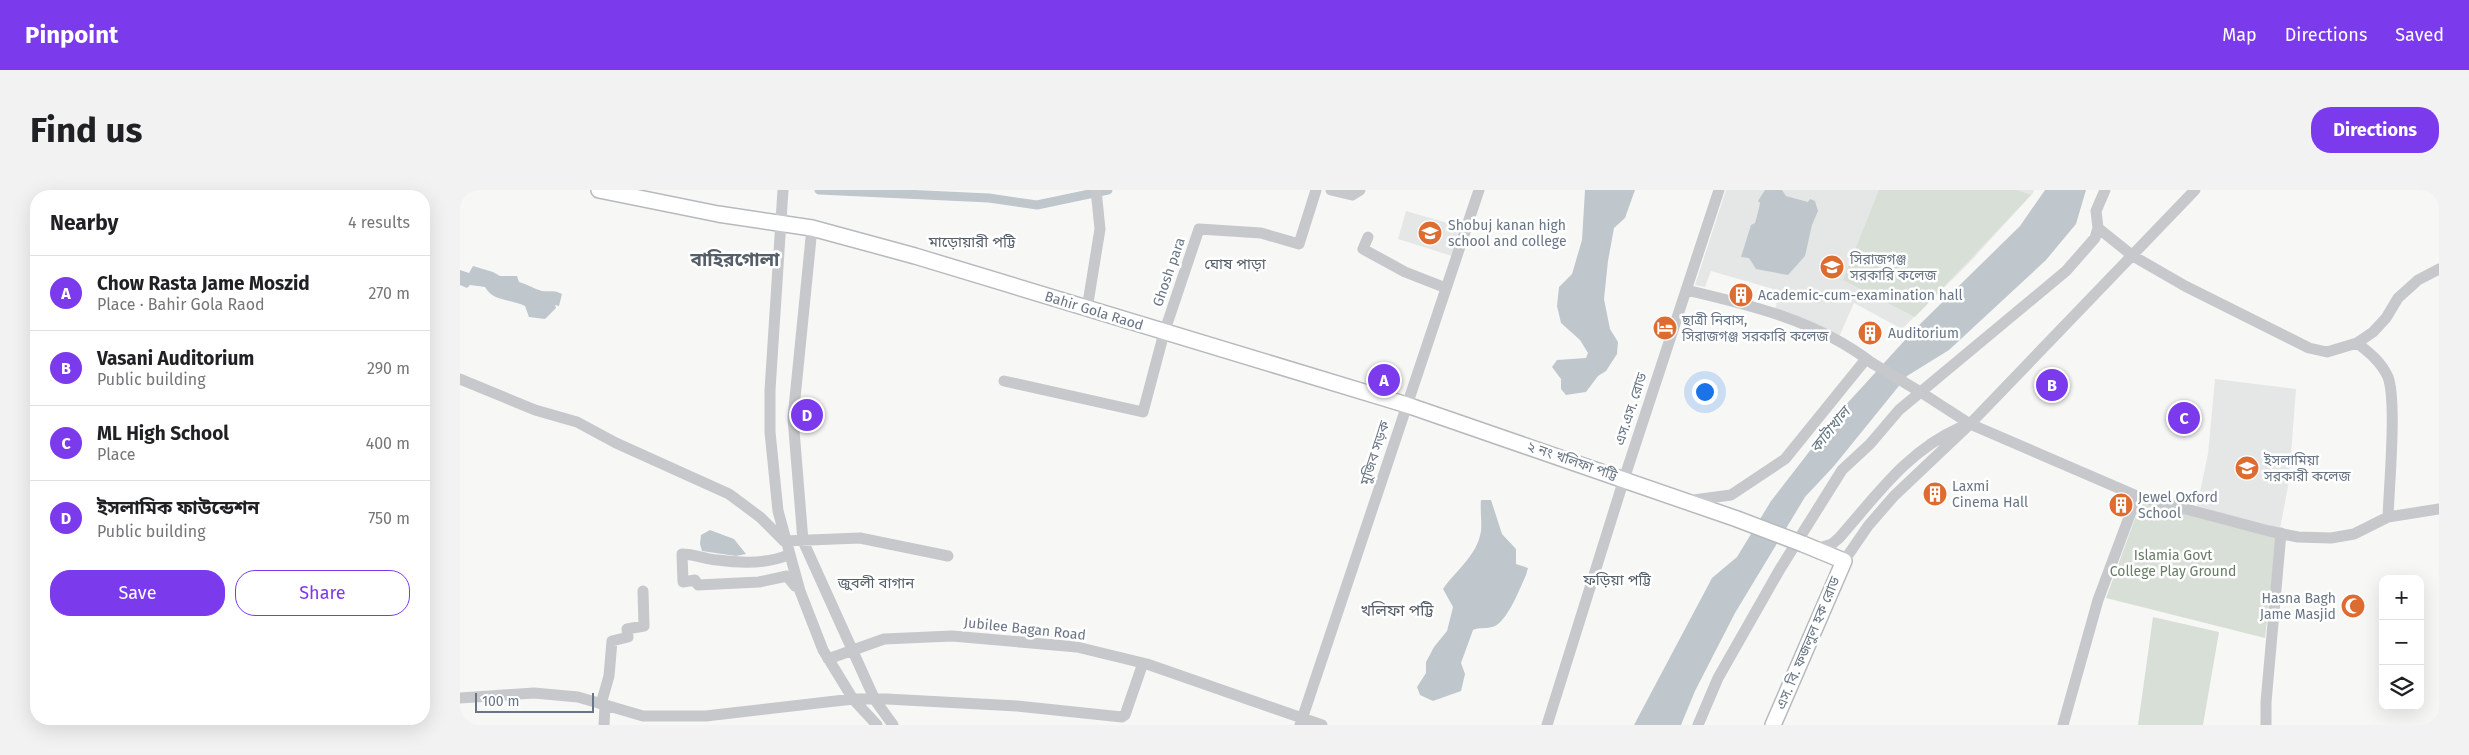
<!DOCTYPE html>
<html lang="en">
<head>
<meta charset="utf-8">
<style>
  :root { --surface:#fff; --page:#f2f2f2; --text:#202124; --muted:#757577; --line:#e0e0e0; --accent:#7c3aed }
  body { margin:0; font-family:"Fira Sans","Noto Sans Bengali",sans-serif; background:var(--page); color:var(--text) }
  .controls { position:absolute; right:15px; bottom:15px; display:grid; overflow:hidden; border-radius:10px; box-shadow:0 5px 20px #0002 }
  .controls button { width:45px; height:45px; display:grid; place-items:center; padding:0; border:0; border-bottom:1px solid var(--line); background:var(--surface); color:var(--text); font:25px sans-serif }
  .scale { position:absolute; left:15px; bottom:12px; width:119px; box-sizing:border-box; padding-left:5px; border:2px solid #687585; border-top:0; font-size:14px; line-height:18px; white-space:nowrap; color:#687585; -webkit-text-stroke:4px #fff; paint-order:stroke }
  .you { position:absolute; left:1244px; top:201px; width:18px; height:18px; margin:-12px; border:4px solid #fff; border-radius:50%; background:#1a73e8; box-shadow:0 0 0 8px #1a73e833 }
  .badge { display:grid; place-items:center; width:32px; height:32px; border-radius:50%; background:var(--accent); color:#fff; font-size:16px; font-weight:700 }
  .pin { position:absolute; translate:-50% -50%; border:2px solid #fff; box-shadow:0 1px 5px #0006 }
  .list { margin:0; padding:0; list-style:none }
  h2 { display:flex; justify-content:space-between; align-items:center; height:65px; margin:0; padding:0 20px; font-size:21px }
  h2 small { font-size:16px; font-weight:400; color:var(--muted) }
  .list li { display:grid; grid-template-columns:32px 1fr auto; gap:15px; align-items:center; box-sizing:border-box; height:75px; padding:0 20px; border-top:1px solid var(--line) }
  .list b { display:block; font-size:19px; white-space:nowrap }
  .list p { margin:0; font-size:16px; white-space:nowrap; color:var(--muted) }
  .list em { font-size:16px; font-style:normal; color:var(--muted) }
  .actions { display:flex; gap:10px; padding:15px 20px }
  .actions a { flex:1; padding:11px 0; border:1px solid var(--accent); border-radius:20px; text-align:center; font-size:18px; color:var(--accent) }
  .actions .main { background:var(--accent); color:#fff }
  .icon { flex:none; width:28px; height:28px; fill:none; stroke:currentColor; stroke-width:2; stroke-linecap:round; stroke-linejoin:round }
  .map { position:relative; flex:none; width:1979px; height:535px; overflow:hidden; border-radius:20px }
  header { display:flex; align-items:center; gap:30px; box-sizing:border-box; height:70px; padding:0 25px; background:var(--accent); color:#fff }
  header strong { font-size:24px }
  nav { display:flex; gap:28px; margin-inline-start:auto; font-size:18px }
  .intro { display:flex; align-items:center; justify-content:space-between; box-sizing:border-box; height:120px; padding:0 30px }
  h1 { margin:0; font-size:35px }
  .button { padding:12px 22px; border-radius:20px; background:var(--accent); color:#fff; font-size:18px; font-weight:700 }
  main { display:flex; gap:30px; padding:0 30px }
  aside { flex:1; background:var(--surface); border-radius:20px; box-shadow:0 5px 20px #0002 }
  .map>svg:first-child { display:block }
  .built { fill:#e5e7e6 }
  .green { fill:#d8dfd6 }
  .water { fill:#bfc7cc }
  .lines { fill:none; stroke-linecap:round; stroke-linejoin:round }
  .canal { stroke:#bfc7cc; stroke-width:9 }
  .major-casing { stroke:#b6babe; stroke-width:18 }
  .minor { stroke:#c6c8cc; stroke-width:11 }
  .major { stroke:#fff; stroke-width:15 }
  .major-bridge-casing { stroke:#b6babe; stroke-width:18; stroke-linecap:butt }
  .minor-bridge { stroke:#c6c8cc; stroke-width:11 }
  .major-bridge { stroke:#fff; stroke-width:15 }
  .labels { text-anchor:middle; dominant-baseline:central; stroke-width:5; stroke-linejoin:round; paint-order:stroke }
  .poi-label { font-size:14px; fill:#687585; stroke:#fff; text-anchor:start }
  .street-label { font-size:14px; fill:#687585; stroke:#fff }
  .park-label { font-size:14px; fill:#687c66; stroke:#fff }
  .neighbourhood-label { font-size:15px; fill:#555f6a; stroke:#fff }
  .water-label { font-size:15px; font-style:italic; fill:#637681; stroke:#fff }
  .quarter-label { font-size:16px; fill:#555f6a; stroke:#fff }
  .district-label { font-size:19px; font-weight:bold; fill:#555f6a; stroke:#fff }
</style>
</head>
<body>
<header>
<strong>Pinpoint</strong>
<nav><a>Map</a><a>Directions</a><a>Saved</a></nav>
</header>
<div class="intro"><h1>Find us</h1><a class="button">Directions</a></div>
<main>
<aside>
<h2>Nearby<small>4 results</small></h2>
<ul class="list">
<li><span class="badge">A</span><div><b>Chow Rasta Jame Moszid</b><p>Place · Bahir Gola Raod</p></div><em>270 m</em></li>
<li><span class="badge">B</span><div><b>Vasani Auditorium</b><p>Public building</p></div><em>290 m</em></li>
<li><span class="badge">C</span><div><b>ML High School</b><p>Place</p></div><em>400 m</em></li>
<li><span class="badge">D</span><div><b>ইসলামিক ফাউন্ডেশন</b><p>Public building</p></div><em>750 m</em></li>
</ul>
<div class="actions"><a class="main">Save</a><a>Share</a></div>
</aside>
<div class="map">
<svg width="1979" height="535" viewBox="0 0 1979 535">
  <rect width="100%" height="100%" fill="#f7f8f5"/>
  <path class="built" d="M 1266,0 L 1574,0 L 1573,3 L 1575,1 L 1508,74 L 1442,139 L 1394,113 L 1378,149 L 1315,119 L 1320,101 L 1251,81 L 1245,97 L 1235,95 Z
    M 946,21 L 1001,37 L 992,66 L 938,49 Z
    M 1755,189 L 1836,199 L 1829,291 L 1820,339 L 1737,316 L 1748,264 Z"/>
  <path class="green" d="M 1419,0 L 1557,0 L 1571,5 L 1455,127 L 1383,90 Z
    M 1681,312 L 1817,346 L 1805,448 L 1646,408 Z
    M 1693,427 L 1759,442 L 1743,535 L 1678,535 Z"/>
  <path class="water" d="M 1125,0 L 1175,0 L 1165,28 L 1154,38 L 1148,71 L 1144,109 L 1150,139 L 1158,152 L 1157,164 L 1146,181 L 1138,186 L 1126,202 L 1106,205 L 1101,199 L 1101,189 L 1092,177 L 1097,170 L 1126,168 L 1128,163 L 1120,150 L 1101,133 L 1097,116 L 1099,97 L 1112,84 L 1122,50 Z
    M 1305,0 L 1322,0 L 1326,6 L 1348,12 L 1350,9 L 1355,11 L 1358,21 L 1352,35 L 1345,66 L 1328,85 L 1296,79 L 1289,68 L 1281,67 L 1291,35 L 1295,33 C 1297,27 1299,18 1300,13 L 1298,11 Z
    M 1585,0 L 1626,0 L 1616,34 L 1586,70 L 1489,160 L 1447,186 L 1374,276 L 1345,307 L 1275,423 L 1235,501 L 1221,535 L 1174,535 L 1252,388 L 1277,367 L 1311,311 L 1383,218 L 1455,139 L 1560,36 Z
    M 13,76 L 33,82 L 40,86 L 57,86 L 59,92 C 67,94 74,99 82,101 C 90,102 95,100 102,104 L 99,116 L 95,115 L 96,118 L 85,129 L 69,127 L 65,116 C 52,109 33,112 25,97 L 10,95 L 7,98 L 0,95 L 0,80 L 9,83 Z
    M 1021,310 L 1031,310 L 1042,344 L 1056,359 L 1056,374 L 1068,378 L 1066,385 C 1060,398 1046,435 1032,437 C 1025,439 1020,437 1013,440 L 1001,473 L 1005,484 L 1001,501 L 973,511 L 960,505 L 957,497 L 966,483 L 966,472 L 974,457 L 987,441 L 993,417 L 983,399 C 996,380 1017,366 1021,341 C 1022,332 1020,320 1021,310 Z
    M 250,340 L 274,349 L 286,364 L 276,366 L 242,361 L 240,354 L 241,345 Z"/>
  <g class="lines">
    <path class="canal" d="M 359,0 L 529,8 L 577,15 L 648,0"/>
    <defs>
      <path id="major" d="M 139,0 L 258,24 L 352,38 L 455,66 L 947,215 L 1277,329
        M 1313,535 L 1384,371 L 1343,354"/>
    </defs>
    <use href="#major" class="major-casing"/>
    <path class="minor" d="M 323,0 L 310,200 L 310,242 L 318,321 L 340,401 L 363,460 L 393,509 L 417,535
      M 871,0 L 892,5 L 900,0
      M 1645,0 L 1636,21 L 1638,38 L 1673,66 L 1725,96 L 1849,158 L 1867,162 L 1897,153 L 1913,142 L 1926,128 L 1938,108 L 1958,90 L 1979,79
      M 352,38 L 333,228 L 343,351 L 415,510 L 433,535
      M 908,47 L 903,59 L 945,82 L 986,98
      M 1226,100 C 1291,115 1358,131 1412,173
      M 627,119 L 640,39 L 636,0
      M 1897,153 C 1910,163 1921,172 1928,187 C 1937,211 1929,297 1928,327
      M 0,189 L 75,220 L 117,232 L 156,253 L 269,304 L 300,327 L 324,351 L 400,348 L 488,366
      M 544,191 L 683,222 L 704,143 L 739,39 L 801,43 L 839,54 L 856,0
      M 1462,203 L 1510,234 L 1677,306 L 1809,341 L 1838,347 L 1871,348 L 1894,344 L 1928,327 L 1979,319
      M 1226,311 L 1271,305 L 1325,269 L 1406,169
      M 1356,359 L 1372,354 L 1379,348 C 1417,305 1447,261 1501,237
      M 328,365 C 307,374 279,373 257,370 C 245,369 234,364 222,364 L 223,392 L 235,390 L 238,395 L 299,392 L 327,386 L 335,396
      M 1384,371 L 1408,336 L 1434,306 L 1510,234 L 1735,0
      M 368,469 L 424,449 L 492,446 L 617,457 L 687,474 L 862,535
      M 0,508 L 74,503 L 118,507 L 183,526 L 246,526 L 393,509 L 427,509 L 557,516 L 662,527 L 665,525 L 683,473
      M 141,514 L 149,486 L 152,451 L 168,447 L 167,439 L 184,436 L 183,401
      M 144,535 L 145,516
      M 840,535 L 1019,0
      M 1087,535 L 1164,289 L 1259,0
      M 1238,535 L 1258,488 L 1320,379 L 1382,280 L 1410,254 L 1439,220 L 1606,81 L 1635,48 L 1638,38
      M 1603,535 L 1638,410 L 1677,306
      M 1806,535 L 1806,512 L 1821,343"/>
    <use href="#major" class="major"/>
    <defs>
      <path id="major-bridge" d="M 1277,329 L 1343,354"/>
    </defs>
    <use href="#major-bridge" class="major-bridge-casing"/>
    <path class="minor-bridge" d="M 1412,173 L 1462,203"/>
    <use href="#major-bridge" class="major-bridge"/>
  </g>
  <defs>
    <symbol id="university-disc" viewBox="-11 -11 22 22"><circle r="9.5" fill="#de6b2f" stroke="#fff"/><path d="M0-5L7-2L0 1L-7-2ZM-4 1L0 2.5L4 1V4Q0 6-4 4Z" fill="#fff"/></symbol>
    <symbol id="building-disc" viewBox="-11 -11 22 22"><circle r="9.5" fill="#de6b2f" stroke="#fff"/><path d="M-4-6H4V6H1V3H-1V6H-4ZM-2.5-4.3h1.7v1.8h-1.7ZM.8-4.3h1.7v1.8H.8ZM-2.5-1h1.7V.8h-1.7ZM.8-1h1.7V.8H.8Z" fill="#fff"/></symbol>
    <symbol id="hotel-disc" viewBox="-11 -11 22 22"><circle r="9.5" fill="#de6b2f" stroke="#fff"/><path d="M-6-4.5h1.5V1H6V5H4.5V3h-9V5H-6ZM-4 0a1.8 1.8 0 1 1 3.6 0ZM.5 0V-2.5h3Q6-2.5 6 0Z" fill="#fff"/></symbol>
    <symbol id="mosque-disc" viewBox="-11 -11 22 22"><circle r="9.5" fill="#de6b2f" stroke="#fff"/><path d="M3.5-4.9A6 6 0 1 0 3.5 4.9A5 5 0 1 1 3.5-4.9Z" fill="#fff"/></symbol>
  </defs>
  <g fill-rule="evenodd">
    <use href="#university-disc" x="956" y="29" width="28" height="28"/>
    <use href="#university-disc" x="1358" y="63" width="28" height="28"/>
    <use href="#building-disc" x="1267" y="91" width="28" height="28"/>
    <use href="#hotel-disc" x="1191" y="124" width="28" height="28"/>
    <use href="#building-disc" x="1396" y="129" width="28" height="28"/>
    <use href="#university-disc" x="1773" y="264" width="28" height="28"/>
    <use href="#building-disc" x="1461" y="290" width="28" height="28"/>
    <use href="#building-disc" x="1647" y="301" width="28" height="28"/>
    <use href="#mosque-disc" x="1879" y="402" width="28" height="28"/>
  </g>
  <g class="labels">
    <g class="poi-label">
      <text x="988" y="35">Shobuj kanan high<tspan x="988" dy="16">school and college</tspan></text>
      <text x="1390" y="69">সিরাজগঞ্জ<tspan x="1390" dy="16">সরকারি কলেজ</tspan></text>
      <text x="1298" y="105">Academic-cum-examination hall</text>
      <text x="1222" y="130">ছাত্রী নিবাস,<tspan x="1222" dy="16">সিরাজগঞ্জ সরকারি কলেজ</tspan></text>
      <text x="1428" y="143">Auditorium</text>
      <text x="1804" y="270">ইসলামিয়া<tspan x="1804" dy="16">সরকারী কলেজ</tspan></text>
      <text x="1492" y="296">Laxmi<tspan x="1492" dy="16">Cinema Hall</tspan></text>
      <text x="1678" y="307">Jewel Oxford<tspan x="1678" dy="16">School</tspan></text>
      <text x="1876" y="408" text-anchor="end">Hasna Bagh<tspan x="1876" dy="16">Jame Masjid</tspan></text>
    </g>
    <g class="street-label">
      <text transform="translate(709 82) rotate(-71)">Ghosh para</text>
      <text transform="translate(634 121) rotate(17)">Bahir Gola Raod</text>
      <text transform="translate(1171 219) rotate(-72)">এস.এস. রোড</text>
      <text transform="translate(915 263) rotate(-72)">মুজিব সড়ক</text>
      <text transform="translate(1112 271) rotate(19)">২ নং খলিফা পট্টি</text>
      <text transform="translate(565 439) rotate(6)">Jubilee Bagan Road</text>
      <text transform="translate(1348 453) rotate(-67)">এস. বি. ফজলুল হক রোড</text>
    </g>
    <g class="park-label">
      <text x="1713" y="365">Islamia Govt<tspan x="1713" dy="16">College Play Ground</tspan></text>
    </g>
    <g class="neighbourhood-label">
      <text x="512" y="52">মাড়োয়ারী পট্টি</text>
      <text x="775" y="74">ঘোষ পাড়া</text>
      <text x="1157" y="390">ফড়িয়া পট্টি</text>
      <text x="416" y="393">জুবলী বাগান</text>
    </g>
    <g class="water-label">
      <text transform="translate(1370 240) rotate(-51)">কাটাখাল</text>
    </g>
    <g class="quarter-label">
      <text x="937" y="420">খলিফা পট্টি</text>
    </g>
    <g class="district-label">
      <text x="275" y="69">বাহিরগোলা</text>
    </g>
  </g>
</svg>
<div class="controls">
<button>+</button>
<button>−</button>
<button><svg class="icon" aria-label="layers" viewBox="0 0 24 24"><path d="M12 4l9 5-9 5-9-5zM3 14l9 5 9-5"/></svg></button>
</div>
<div class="scale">100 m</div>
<div class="you"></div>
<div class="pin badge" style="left:924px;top:190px">A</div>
<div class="pin badge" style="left:1592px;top:195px">B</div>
<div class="pin badge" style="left:1724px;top:228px">C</div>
<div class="pin badge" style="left:347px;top:225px">D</div>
</div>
</main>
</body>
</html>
